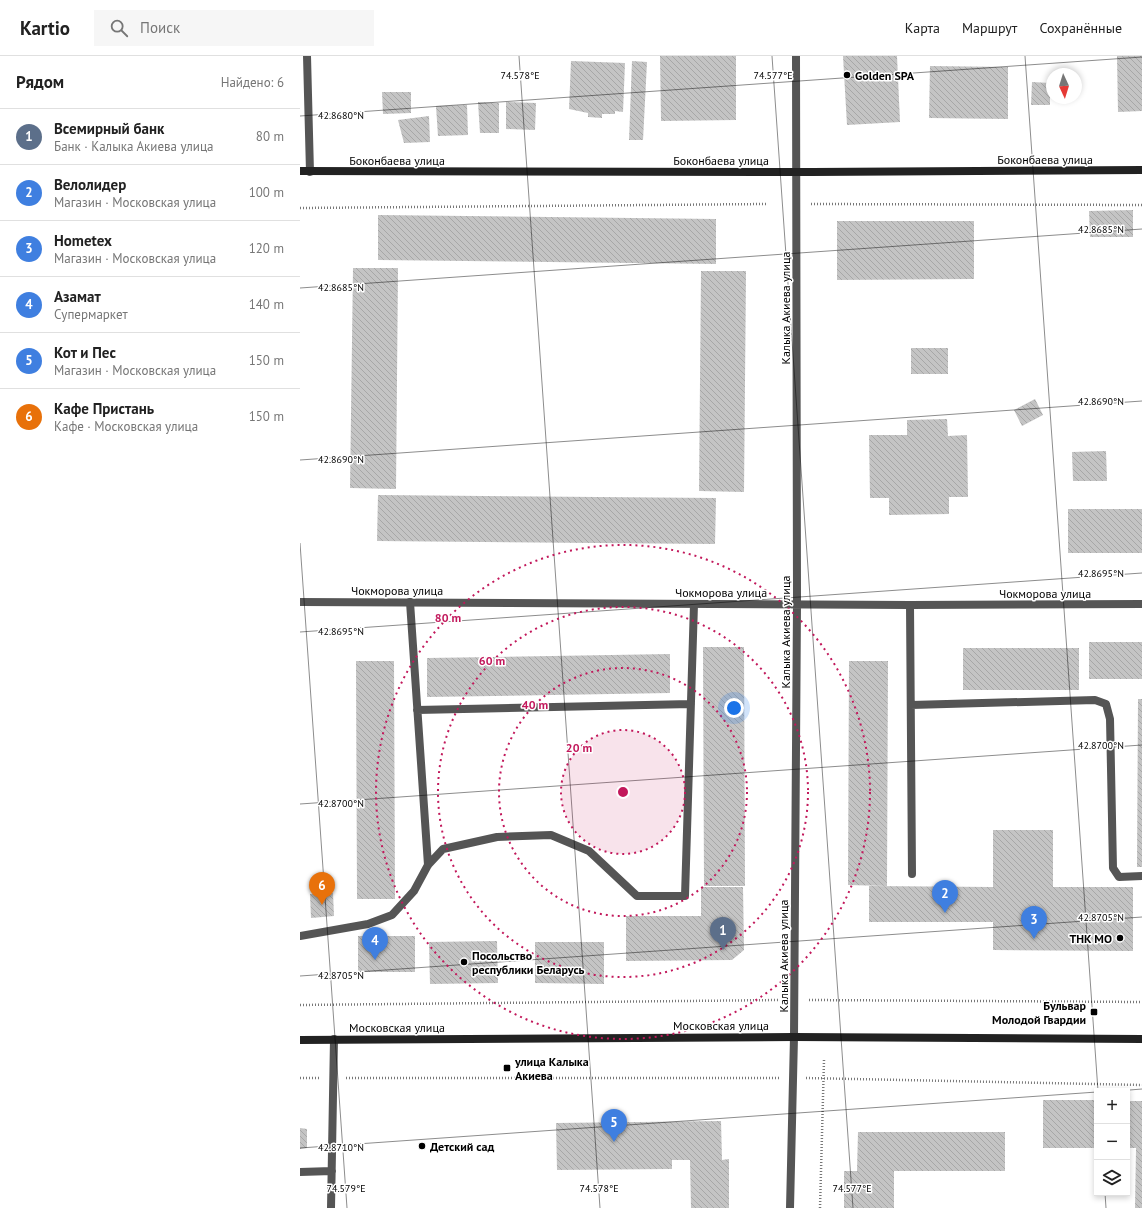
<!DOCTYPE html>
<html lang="ru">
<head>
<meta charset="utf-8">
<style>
  :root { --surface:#fff; --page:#f6f6f6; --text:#222; --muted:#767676; --line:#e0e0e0; --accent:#1a73e8 }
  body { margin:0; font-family:"PT Sans",sans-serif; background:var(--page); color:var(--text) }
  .controls { position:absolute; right:12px; bottom:12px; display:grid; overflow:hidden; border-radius:0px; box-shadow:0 2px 6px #0003 }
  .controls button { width:36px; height:36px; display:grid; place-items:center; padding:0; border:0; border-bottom:1px solid var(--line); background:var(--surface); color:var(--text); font:20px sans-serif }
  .compass { position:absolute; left:746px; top:12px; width:36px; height:36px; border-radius:50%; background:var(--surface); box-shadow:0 2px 6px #0003; rotate:176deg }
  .you { position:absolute; left:434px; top:652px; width:14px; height:14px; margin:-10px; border:3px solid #fff; border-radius:50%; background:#1a73e8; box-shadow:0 0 0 6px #1a73e833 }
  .badge { display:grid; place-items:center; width:26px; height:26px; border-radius:50%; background:var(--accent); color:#fff; font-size:13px; font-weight:700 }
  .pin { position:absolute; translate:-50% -33px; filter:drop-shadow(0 1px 2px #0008) }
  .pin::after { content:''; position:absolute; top:21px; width:14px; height:12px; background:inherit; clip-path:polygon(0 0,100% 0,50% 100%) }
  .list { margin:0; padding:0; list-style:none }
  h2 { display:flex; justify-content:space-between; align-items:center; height:52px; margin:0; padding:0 16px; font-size:17px }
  h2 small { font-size:13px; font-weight:400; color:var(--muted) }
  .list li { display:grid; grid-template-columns:26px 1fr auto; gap:12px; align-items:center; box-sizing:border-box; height:56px; padding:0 16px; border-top:1px solid var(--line) }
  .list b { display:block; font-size:15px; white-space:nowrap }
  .list p { margin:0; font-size:13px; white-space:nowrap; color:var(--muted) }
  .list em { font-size:13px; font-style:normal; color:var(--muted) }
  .icon { flex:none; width:22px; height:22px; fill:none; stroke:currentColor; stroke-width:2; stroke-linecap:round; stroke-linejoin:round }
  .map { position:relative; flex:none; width:842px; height:1152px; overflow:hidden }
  header { display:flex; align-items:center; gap:24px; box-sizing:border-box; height:56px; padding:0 20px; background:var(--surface); border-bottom:1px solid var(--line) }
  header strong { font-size:19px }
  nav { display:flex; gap:22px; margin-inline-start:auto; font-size:14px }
  .search { width:280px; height:36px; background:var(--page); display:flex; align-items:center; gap:10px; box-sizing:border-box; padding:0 14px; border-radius:0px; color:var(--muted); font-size:15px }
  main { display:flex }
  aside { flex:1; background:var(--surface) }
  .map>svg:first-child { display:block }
  .building { fill:url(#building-back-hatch) }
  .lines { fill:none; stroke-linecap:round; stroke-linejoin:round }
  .path { stroke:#777; stroke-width:2.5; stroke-dasharray:1 2; stroke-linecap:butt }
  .service { stroke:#555; stroke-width:8 }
  .minor { stroke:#555; stroke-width:8 }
  .tertiary { stroke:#555; stroke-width:8 }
  .secondary { stroke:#222; stroke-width:8 }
  .ticks { fill:none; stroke:#000; stroke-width:1; stroke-opacity:0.45 }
  .ring { fill:none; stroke:#c2185b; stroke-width:2; stroke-dasharray:2 4 }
  .poi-dot { fill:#000; stroke:#fff; stroke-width:1.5 }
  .labels { text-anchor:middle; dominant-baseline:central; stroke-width:3; stroke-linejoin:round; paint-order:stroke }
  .poi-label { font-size:12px; font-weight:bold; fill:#000; stroke:#fff; text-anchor:start }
  .street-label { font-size:12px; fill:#000; stroke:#fff }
  .ticks-label { font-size:10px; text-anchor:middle; fill:#000; stroke:#fff; stroke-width:3; stroke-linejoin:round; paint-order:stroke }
  .centre { fill:#c2185b; stroke:#fff; stroke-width:2 }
  .ring-label { font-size:12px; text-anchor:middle; font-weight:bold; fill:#c2185b; stroke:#fff; stroke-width:3; stroke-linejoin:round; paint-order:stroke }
</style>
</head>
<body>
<header>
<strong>Kartio</strong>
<div class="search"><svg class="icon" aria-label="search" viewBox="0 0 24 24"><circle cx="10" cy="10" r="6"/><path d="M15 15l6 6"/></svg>Поиск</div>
<nav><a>Карта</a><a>Маршрут</a><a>Сохранённые</a></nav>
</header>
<main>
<aside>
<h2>Рядом<small>Найдено: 6</small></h2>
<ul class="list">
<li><span class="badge" style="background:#5c6f8a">1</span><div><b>Всемирный банк</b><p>Банк · Калыка Акиева улица</p></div><em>80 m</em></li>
<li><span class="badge" style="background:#3f7fe0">2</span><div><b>Велолидер</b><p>Магазин · Московская улица</p></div><em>100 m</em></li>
<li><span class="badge" style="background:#3f7fe0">3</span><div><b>Hometex</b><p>Магазин · Московская улица</p></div><em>120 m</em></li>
<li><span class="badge" style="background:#3f7fe0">4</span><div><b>Азамат</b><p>Супермаркет</p></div><em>140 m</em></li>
<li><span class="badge" style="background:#3f7fe0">5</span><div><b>Кот и Пес</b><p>Магазин · Московская улица</p></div><em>150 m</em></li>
<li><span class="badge" style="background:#e8710a">6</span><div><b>Кафе Пристань</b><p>Кафе · Московская улица</p></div><em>150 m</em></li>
</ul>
</aside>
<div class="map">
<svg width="842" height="1152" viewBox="0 0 842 1152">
  <defs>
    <pattern id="building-back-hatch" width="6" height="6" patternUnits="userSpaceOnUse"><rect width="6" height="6" fill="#c4c4c4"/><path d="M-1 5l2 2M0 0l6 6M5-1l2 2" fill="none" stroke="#a7a7a7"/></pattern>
  </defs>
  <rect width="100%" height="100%" fill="#fff"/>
  <path class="building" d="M 360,0 L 436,0 L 436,64 L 361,65 Z
    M 543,0 L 597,0 L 600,66 L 547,69 Z
    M 817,0 L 842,0 L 842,55 L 818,56 Z
    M 271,5 L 325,7 L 323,56 L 315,55 L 315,58 L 302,58 L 302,62 L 288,61 L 288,57 L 269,53 Z
    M 332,5 L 347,6 L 343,84 L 329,84 Z
    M 630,10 L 708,11 L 708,63 L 629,62 Z
    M 732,26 L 750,27 L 750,49 L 731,49 Z
    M 82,36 L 111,36 L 111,57 L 83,58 Z
    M 178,46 L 199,47 L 199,77 L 180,77 Z
    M 206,46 L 236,47 L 235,74 L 206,73 Z
    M 167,49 L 168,79 L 138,80 L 136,50 Z
    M 129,60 L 130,86 L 104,87 L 98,64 Z
    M 833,154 L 833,181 L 790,181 L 789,155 Z
    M 78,159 L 416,163 L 416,208 L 78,204 Z
    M 537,165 L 674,165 L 674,223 L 537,224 Z
    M 53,212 L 98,212 L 96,433 L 50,432 Z
    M 401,215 L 446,215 L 444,436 L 399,435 Z
    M 611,292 L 648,292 L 648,318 L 611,318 Z
    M 735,343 L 743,359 L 722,370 L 714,354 Z
    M 647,363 L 648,380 L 667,379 L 668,441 L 649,441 L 649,458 L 589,459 L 589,442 L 570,442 L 569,379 L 607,379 L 607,364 Z
    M 806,395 L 807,425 L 773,425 L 772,396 Z
    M 78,439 L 416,442 L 415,488 L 77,485 Z
    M 768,453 L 842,453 L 842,497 L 768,497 Z
    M 789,586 L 842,586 L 842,623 L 789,623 Z
    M 403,591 L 444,591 L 445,830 L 404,830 Z
    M 663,592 L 779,592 L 779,634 L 663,634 Z
    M 370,598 L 370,637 L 127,641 L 127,602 Z
    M 56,605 L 94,605 L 95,843 L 57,843 Z
    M 549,605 L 588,605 L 587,830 L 548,829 Z
    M 838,643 L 842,643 L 842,811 L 837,811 Z
    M 693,774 L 753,774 L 753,831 L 833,831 L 833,895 L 693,894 L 693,866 L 569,866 L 569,830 L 693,831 Z
    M 401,831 L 443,831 L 444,894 L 432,904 L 326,905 L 326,860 L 401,860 Z
    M 33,837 L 34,860 L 11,862 L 10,838 Z
    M 58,880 L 115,880 L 115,916 L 58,916 Z
    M 197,885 L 198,927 L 130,928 L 129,886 Z
    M 235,886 L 304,886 L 304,928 L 235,927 Z
    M 743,1044 L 797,1044 L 797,1092 L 743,1092 Z
    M 827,1045 L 842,1045 L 842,1152 L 835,1152 L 836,1092 L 827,1092 Z
    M 421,1065 L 422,1104 L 429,1103 L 429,1152 L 391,1152 L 390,1104 L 372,1104 L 372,1113 L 257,1114 L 256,1067 Z
    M 0,1072 L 7,1073 L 7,1092 L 0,1093 Z
    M 558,1076 L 705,1076 L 705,1115 L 594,1115 L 594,1152 L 544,1152 L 544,1115 L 557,1115 Z"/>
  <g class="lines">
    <path class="path" d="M 511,148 L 842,149
      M 0,152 L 466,148
      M 509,944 L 842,946
      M 0,949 L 480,944
      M 0,1022 L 19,1022
      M 46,1022 L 479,1022
      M 506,1022 L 842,1029
      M 520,1152 L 524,1004"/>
    <path class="service" d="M 110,546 L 128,809
      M 610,549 L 612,818
      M 611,649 L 795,644 L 806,648 L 810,663 L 813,812 L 819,821 L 842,820
      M 117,654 L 391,648
      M 0,880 L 68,868 L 92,859 L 114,835 L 128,809 L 143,793 L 197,781 L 251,779 L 289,795 L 337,840 L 385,840 L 394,548
      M 0,1116 L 32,1115
      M 31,1152 L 34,983"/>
    <path class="minor" d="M 7,0 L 10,116
      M 0,546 L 610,549 L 842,548
      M 494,981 L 497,548 L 496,0"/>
    <path class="tertiary" d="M 490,1152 L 494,981"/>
    <path class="secondary" d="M 0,115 L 512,116 L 842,114
      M 0,984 L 494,981 L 842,983"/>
  </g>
  <path class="ticks" d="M 219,0 L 300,1152M 472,0 L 553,1152M 725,0 L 798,1035M 0,60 L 842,1M 0,232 L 842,173M 0,404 L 842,345M 0,487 L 47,1152M 0,576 L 842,517M 0,748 L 842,689M 0,920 L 842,861M 817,1035 L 842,1033M 0,1092 L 797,1036M 805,1137 L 806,1152"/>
  <circle cx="323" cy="736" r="62" fill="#c2185b" fill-opacity=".12"/>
  <g class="ring">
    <circle cx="323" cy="736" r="62"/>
    <circle cx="323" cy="736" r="124"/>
    <circle cx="323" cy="736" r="185"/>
    <circle cx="323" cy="736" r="247"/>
  </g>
  <g class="poi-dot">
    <circle cx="547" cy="19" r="4"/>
    <circle cx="820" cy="882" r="4"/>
    <circle cx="164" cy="906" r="4"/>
    <rect x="790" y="952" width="8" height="8" rx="2"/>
    <rect x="203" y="1008" width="8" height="8" rx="2"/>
    <circle cx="122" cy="1090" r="4"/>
  </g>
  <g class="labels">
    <g class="poi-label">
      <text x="555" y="19">Golden SPA</text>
      <text x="812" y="882" text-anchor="end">ТНК МО</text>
      <text x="172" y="899">Посольство<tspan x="172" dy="14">республики Беларусь</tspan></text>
      <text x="786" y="949" text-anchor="end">Бульвар<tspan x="786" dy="14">Молодой Гвардии</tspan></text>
      <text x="215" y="1005">улица Калыка<tspan x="215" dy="14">Акиева</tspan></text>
      <text x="130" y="1090">Детский сад</text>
    </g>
    <g class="street-label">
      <text x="745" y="103">Боконбаева улица</text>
      <text x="97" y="104">Боконбаева улица</text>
      <text x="421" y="104">Боконбаева улица</text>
      <text transform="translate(485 252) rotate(-90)">Калыка Акиева улица</text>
      <text x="97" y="534">Чокморова улица</text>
      <text x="421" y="536">Чокморова улица</text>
      <text x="745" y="537">Чокморова улица</text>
      <text transform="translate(485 576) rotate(-90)">Калыка Акиева улица</text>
      <text transform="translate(483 900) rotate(-90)">Калыка Акиева улица</text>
      <text x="421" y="969">Московская улица</text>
      <text x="97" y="971">Московская улица</text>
    </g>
  </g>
  <g class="ticks-label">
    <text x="220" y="23">74.578°E</text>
    <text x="473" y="23">74.577°E</text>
    <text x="41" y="63">42.8680°N</text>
    <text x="801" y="177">42.8685°N</text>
    <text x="41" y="235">42.8685°N</text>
    <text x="801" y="349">42.8690°N</text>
    <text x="41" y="407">42.8690°N</text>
    <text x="801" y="521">42.8695°N</text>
    <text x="41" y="579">42.8695°N</text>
    <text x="801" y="693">42.8700°N</text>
    <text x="41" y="751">42.8700°N</text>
    <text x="801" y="865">42.8705°N</text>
    <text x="41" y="923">42.8705°N</text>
    <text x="41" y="1095">42.8710°N</text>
    <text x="46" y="1136">74.579°E</text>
    <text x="299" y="1136">74.578°E</text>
    <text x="552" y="1136">74.577°E</text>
  </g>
  <circle cx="323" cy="736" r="6" class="centre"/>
  <g class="ring-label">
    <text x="148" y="566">80 m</text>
    <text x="192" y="609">60 m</text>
    <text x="235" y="653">40 m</text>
    <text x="279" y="696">20 m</text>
  </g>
</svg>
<div class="controls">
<button>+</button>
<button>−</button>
<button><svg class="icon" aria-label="layers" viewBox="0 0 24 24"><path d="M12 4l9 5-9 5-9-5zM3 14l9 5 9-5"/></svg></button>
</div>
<svg class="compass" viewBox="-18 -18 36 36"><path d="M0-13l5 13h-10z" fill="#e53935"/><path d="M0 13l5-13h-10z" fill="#767676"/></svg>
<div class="you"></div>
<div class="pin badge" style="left:423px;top:894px;background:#5c6f8a">1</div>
<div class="pin badge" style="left:645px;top:857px;background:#3f7fe0">2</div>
<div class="pin badge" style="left:734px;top:883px;background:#3f7fe0">3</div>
<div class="pin badge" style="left:75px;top:904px;background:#3f7fe0">4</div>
<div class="pin badge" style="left:314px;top:1086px;background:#3f7fe0">5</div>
<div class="pin badge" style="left:22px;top:849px;background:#e8710a">6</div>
</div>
</main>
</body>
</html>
